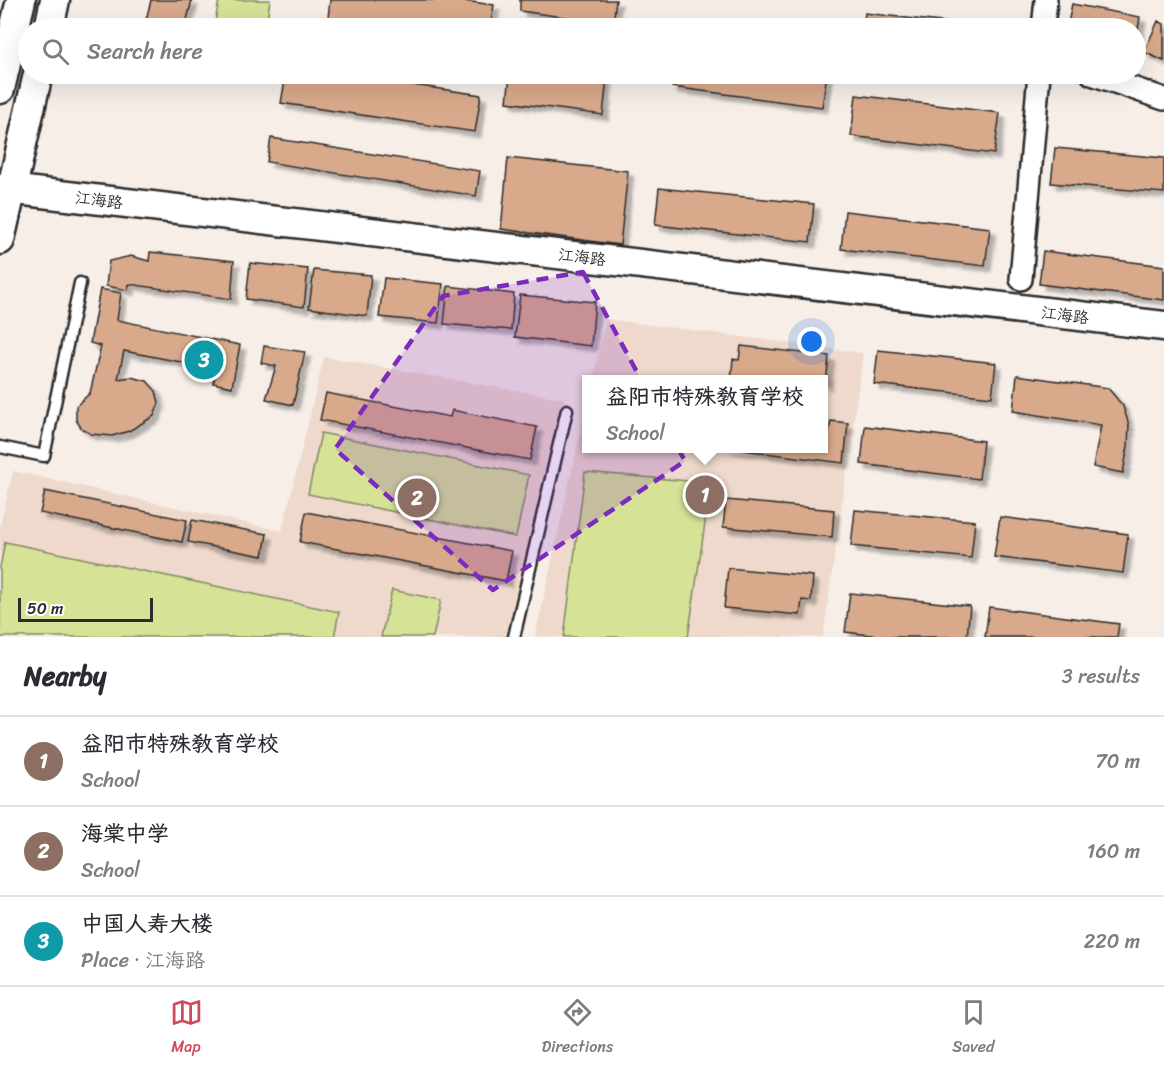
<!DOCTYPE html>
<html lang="en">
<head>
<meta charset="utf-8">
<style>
  :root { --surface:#fff; --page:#f2f2f3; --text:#2b2b33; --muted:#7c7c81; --line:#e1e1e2; --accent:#d1495b }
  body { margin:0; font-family:Sriracha,"LXGW WenKai TC",sans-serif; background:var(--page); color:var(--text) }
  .scale { position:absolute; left:18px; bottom:15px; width:135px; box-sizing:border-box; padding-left:6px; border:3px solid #2b2b2b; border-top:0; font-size:16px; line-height:21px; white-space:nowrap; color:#2b2b2b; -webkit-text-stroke:4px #fff; paint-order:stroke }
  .you { position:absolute; left:812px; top:342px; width:21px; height:21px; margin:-15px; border:4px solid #fff; border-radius:50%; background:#1a73e8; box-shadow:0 0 0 9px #1a73e833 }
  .badge { display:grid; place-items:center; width:39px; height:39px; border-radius:50%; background:var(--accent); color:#fff; font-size:20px; font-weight:700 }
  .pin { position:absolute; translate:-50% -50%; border:3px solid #fff; box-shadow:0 2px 6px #0006 }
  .popup { position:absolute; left:582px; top:375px; width:246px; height:78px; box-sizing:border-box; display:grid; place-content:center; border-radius:0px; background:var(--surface); filter:drop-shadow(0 2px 4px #0005); font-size:20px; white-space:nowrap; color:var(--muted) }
  .popup b { font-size:22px; color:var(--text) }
  .popup::after { content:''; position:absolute; left:50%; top:100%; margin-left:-12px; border:12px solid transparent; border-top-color:var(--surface) }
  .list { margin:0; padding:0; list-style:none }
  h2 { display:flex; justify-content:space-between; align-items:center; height:78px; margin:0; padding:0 24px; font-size:26px }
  h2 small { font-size:20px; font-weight:400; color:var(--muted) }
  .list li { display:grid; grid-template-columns:39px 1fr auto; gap:18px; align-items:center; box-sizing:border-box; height:90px; padding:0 24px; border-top:2px solid var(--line) }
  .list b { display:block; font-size:22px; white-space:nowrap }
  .list p { margin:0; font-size:20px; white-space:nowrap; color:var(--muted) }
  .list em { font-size:20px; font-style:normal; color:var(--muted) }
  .icon { flex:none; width:33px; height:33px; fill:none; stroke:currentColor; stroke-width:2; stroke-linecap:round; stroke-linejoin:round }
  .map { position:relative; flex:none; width:1164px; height:637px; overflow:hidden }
  .search { position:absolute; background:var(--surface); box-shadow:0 6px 24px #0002; left:18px; right:18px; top:18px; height:66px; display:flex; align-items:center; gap:15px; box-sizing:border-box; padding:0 21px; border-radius:33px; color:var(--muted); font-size:22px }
  .sheet { height:348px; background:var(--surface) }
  nav { display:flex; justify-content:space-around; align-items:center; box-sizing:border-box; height:84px; border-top:2px solid var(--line); background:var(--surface); font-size:16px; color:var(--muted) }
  nav a { display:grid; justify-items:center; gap:3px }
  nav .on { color:var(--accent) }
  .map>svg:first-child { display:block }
  .built { fill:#eed9cc }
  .green { fill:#d6e396; stroke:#808760; stroke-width:1.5 }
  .building { fill:#d9a98b; stroke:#2b2b2b; stroke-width:1.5; filter:url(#shadow) }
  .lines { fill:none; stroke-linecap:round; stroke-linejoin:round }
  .lane-casing { stroke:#2b2b2b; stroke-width:15 }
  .street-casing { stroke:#2b2b2b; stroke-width:26 }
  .secondary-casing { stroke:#2b2b2b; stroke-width:33 }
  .lane { stroke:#fff; stroke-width:10 }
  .street { stroke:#fff; stroke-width:21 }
  .secondary { stroke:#fff; stroke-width:28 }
  .marked { fill:#7b2cbf; fill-opacity:0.2; stroke:#7b2cbf; stroke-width:4.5; stroke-dasharray:12 8; stroke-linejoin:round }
  .labels { text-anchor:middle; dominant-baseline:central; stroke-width:6; stroke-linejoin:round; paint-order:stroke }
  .street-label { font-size:16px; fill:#2b2b2b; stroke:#fff }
</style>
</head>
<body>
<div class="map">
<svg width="1164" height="637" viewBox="0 0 1164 637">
  <defs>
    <filter id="shadow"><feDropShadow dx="5.5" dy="5.5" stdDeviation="1.5" flood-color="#0004"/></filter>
  </defs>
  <rect width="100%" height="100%" fill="#f7eee8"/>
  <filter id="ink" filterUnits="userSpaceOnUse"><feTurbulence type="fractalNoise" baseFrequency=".0167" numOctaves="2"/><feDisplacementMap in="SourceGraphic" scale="12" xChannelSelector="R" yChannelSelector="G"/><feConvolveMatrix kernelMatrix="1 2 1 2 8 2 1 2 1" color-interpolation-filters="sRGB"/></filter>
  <g filter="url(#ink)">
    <path class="built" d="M 606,319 L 863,353 L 823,637 L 535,637 L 586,407 L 586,448 L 824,448 L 824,380 L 593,379 Z
      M 324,357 L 565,399 L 515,637 L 0,637 L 0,526 L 13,471 L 282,531 Z"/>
    <path class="green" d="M 219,0 L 270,0 L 266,28 L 214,28 Z
      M 321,433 L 529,475 L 516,537 L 308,494 Z
      M 585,472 L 711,483 L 688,637 L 564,637 Z
      M 5,542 L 339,612 L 334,637 L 0,637 L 0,567 Z
      M 392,590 L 441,600 L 433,637 L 381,637 Z"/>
    <path class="building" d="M 151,0 L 192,0 L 185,28 L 144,28 Z
      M 330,0 L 456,0 L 494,5 L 490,28 L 399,28 L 328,18 Z
      M 520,0 L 616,0 L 613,24 L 520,11 Z
      M 1072,4 L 1140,17 L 1136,42 L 1136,28 L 1067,28 Z
      M 865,13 L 992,28 L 863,28 Z
      M 1158,21 L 1164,24 L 1164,61 L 1144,52 Z
      M 286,74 L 339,74 L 481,95 L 475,132 L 281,103 Z
      M 510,74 L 570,74 L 607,78 L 603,115 L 507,102 Z
      M 674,74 L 827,74 L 822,107 L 672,87 Z
      M 856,95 L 1000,113 L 994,154 L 851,136 Z
      M 271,138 L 480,171 L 476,196 L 267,162 Z
      M 1055,148 L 1164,158 L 1164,193 L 1051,183 Z
      M 508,158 L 628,171 L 620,245 L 501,229 Z
      M 659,188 L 814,204 L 810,242 L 655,225 Z
      M 845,211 L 990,228 L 985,266 L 841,249 Z
      M 1043,251 L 1164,266 L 1164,300 L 1039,284 Z
      M 150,252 L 234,261 L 231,299 L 129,284 L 128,290 L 106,286 L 109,261 L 131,256 L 149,261 Z
      M 250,263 L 308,269 L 304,307 L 246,299 Z
      M 314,270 L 371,275 L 367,316 L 309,308 Z
      M 384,278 L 443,284 L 438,323 L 379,317 Z
      M 448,286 L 514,294 L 511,330 L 444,324 Z
      M 100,289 L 121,293 L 117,320 L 240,345 L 232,387 L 213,383 L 217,369 L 124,351 L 118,379 L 131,377 L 147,381 L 156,391 L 159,403 L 154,416 L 129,431 L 112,436 L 91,434 L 82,429 L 76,420 L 76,406 L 90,393 L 101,346 L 90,343 Z
      M 520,295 L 595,302 L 591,346 L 515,337 Z
      M 264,346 L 305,352 L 293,405 L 266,399 L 276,366 L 261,363 Z
      M 741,346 L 829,356 L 826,384 L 824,384 L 824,380 L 787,380 L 756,376 L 755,380 L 731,380 L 733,359 L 739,360 Z
      M 878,350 L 996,363 L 992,397 L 874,384 Z
      M 1017,375 L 1108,388 L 1123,406 L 1129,425 L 1128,446 L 1123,473 L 1093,467 L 1101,425 L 1013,411 Z
      M 326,393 L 450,417 L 452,410 L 537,427 L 530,460 L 320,420 Z
      M 831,421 L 848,423 L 844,463 L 726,448 L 824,448 L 824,431 L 829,431 Z
      M 865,426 L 983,441 L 979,479 L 861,464 Z
      M 45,491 L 187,520 L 182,542 L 40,513 Z
      M 726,500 L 834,510 L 832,537 L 723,527 Z
      M 855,510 L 975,521 L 971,558 L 851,546 Z
      M 306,512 L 512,551 L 506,581 L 300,542 Z
      M 1000,517 L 1128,534 L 1123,573 L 994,557 Z
      M 192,520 L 267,534 L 263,556 L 188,542 Z
      M 728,568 L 813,576 L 811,601 L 802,600 L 800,615 L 724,608 Z
      M 850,593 L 970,606 L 967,637 L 889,637 L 845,632 Z
      M 989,607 L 1119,624 L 1117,637 L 985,637 Z"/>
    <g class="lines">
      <defs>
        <path id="lane" d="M 0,447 L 44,456 L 80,283
          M 514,637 L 567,410"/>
        <path id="street" d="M 1043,28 L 1046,0
          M 1092,74 L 1164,99
          M 1021,279 L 1039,74"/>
        <path id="secondary" d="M 49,28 L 55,0
          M 0,89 L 21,0
          M 0,188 L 1164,326
          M 0,240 L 38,74"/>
      </defs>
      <use href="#lane" class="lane-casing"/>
      <use href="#street" class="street-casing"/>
      <use href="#secondary" class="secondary-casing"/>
      <use href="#lane" class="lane"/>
      <use href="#street" class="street"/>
      <use href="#secondary" class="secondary"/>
    </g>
  </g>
  <path class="marked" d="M 583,272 L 685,461 L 493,590 L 335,449 L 443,296 Z"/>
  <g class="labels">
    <g class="street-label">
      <text transform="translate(99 200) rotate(7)">江海路</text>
      <text transform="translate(582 257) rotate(7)">江海路</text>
      <text transform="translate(1065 315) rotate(7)">江海路</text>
    </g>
  </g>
</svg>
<div class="scale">50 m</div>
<div class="you"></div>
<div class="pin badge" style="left:705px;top:495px;background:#8d6e63">1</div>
<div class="popup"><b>益阳市特殊教育学校</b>School</div>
<div class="pin badge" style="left:417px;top:498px;background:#8d6e63">2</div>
<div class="pin badge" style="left:204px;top:360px;background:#0f9aa8">3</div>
<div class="search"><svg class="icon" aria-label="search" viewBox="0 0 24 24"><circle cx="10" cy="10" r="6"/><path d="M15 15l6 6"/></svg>Search here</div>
</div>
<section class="sheet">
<h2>Nearby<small>3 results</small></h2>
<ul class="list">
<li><span class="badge" style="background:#8d6e63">1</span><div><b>益阳市特殊教育学校</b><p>School</p></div><em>70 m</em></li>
<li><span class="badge" style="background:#8d6e63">2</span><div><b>海棠中学</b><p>School</p></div><em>160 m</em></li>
<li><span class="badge" style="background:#0f9aa8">3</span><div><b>中国人寿大楼</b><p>Place · 江海路</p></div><em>220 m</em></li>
</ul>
</section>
<nav>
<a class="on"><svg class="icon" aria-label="map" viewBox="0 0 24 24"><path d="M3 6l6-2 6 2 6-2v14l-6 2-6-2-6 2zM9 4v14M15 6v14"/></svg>Map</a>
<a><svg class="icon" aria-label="directions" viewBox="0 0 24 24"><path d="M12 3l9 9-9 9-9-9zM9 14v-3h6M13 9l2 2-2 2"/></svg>Directions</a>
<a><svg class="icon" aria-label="saved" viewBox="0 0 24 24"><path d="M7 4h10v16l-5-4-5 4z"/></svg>Saved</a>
</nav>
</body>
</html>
